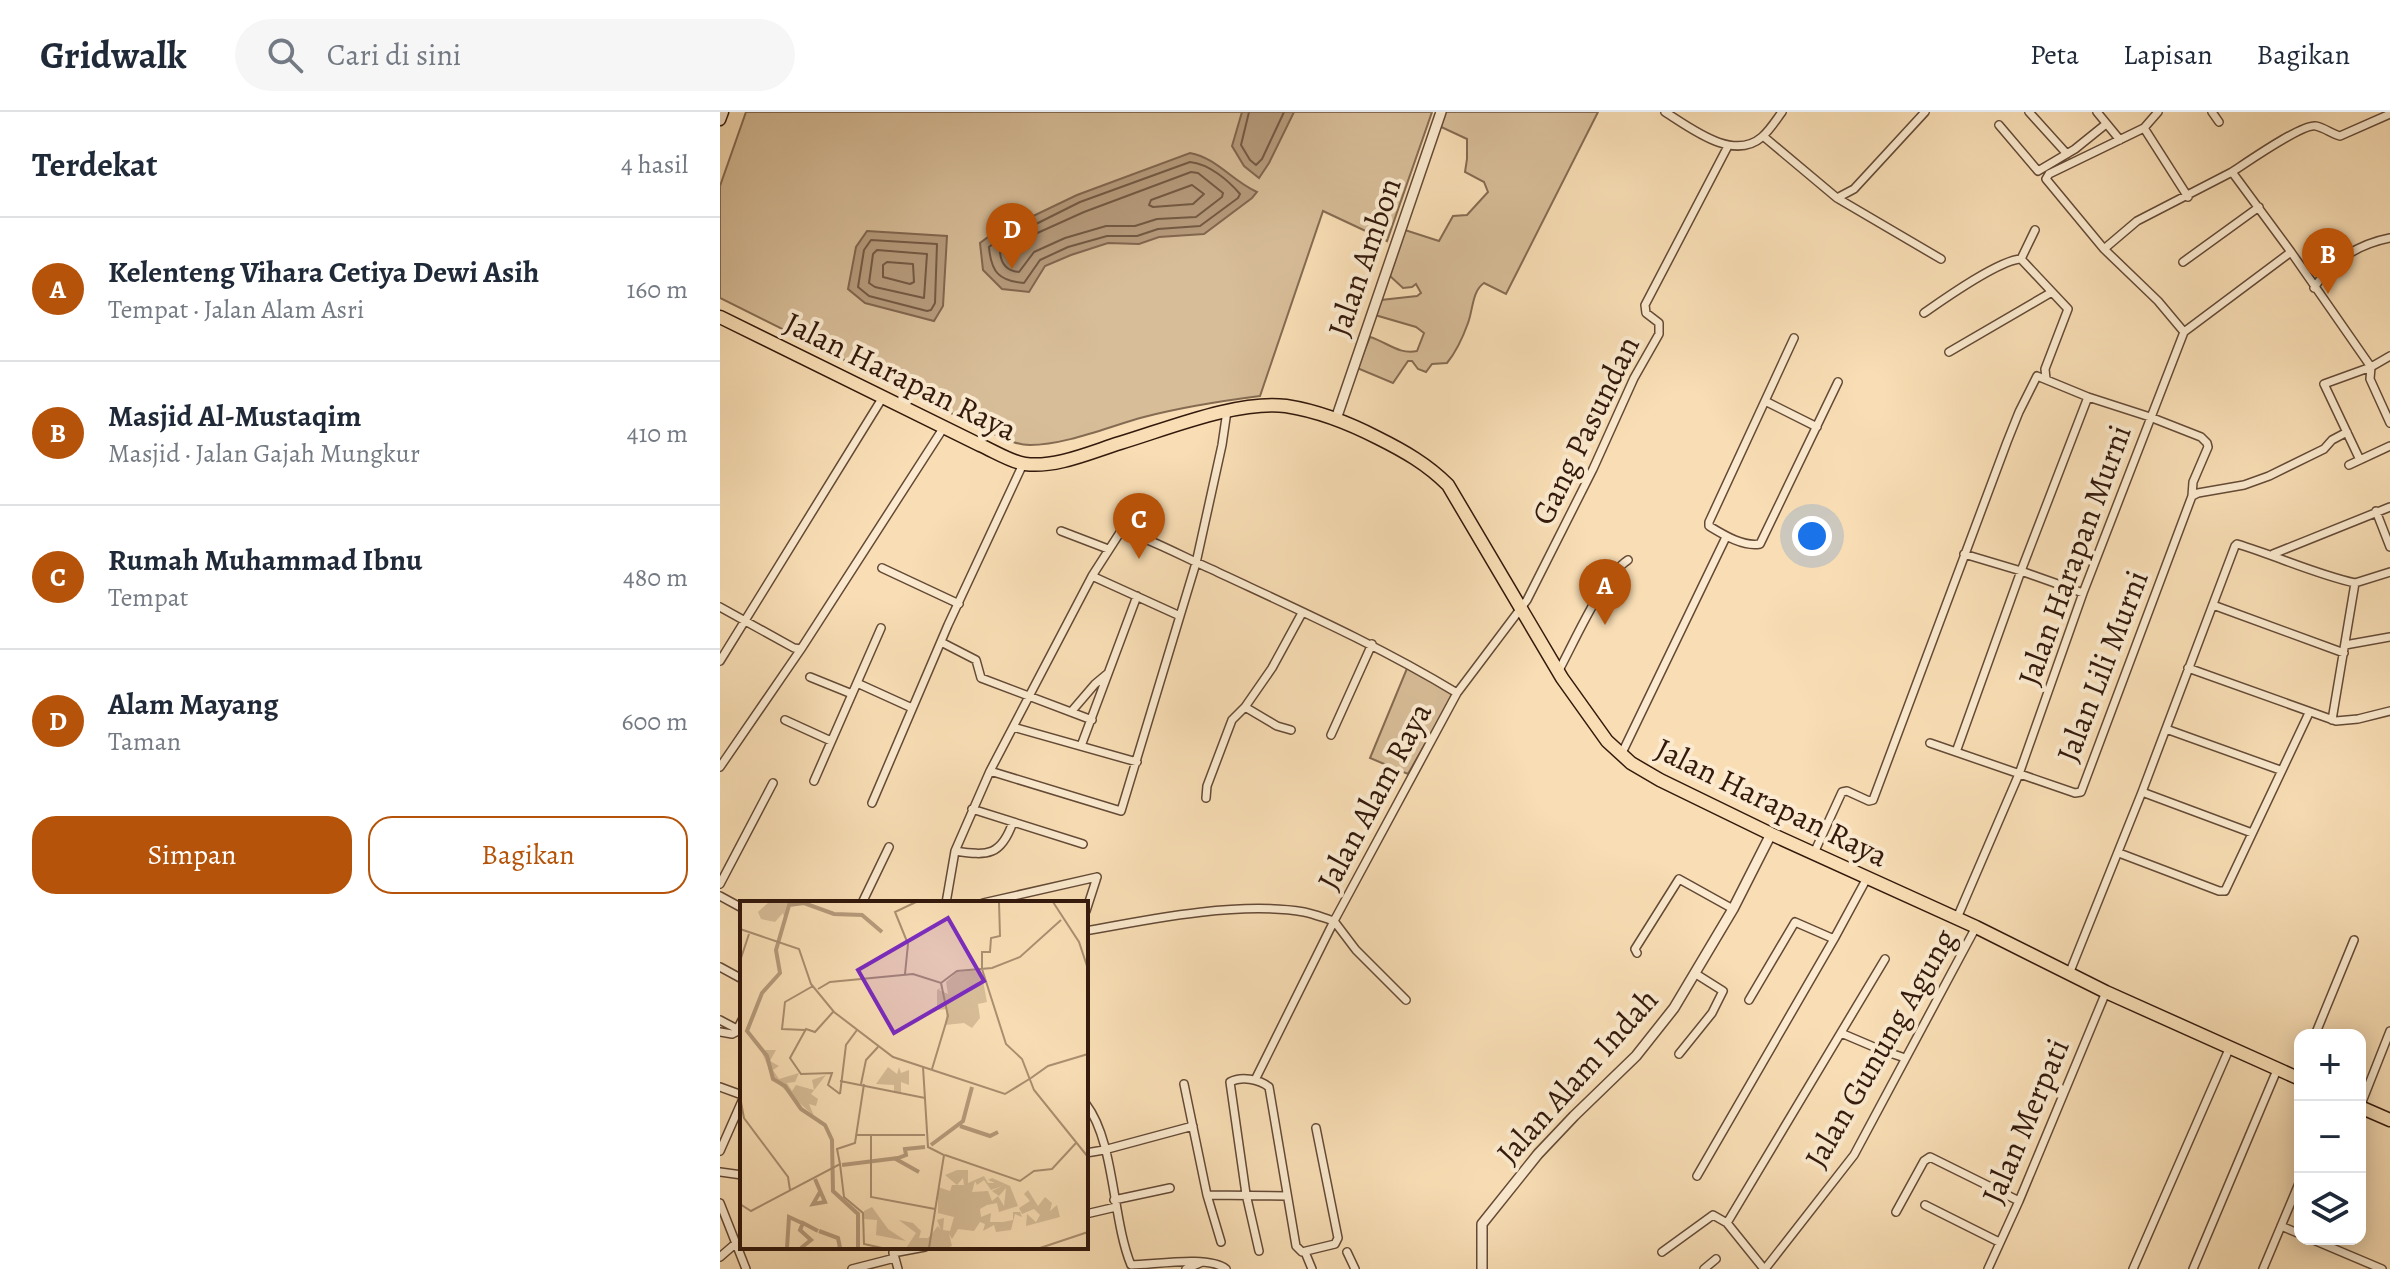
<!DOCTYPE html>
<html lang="id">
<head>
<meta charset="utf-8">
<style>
  :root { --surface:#fff; --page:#f6f6f7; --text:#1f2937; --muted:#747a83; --line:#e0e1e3; --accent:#b45309 }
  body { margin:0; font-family:Alegreya,serif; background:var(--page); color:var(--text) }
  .controls { position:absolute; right:24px; bottom:24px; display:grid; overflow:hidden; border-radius:16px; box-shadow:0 4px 20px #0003 }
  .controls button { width:72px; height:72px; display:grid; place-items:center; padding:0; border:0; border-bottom:2px solid var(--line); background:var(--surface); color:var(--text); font:40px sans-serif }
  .you { position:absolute; left:1092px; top:424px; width:28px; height:28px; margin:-20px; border:6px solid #fff; border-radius:50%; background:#1a73e8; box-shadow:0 0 0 12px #1a73e833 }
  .badge { display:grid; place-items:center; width:52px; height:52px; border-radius:50%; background:var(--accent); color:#fff; font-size:26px; font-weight:700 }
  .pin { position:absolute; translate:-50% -66px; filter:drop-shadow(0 2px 4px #0008) }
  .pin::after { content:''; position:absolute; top:42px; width:28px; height:24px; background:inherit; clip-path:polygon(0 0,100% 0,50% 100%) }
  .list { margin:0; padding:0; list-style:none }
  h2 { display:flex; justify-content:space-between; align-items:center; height:104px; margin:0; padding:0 32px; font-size:34px }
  h2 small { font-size:26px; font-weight:400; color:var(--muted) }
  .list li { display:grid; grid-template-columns:52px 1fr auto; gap:24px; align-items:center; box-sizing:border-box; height:144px; padding:0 32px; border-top:2px solid var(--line) }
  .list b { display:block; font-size:30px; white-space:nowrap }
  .list p { margin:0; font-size:26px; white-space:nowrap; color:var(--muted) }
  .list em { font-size:26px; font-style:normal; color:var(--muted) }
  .actions { display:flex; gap:16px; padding:24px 32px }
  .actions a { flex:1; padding:18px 0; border:2px solid var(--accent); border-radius:24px; text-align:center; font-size:28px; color:var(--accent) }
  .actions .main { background:var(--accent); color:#fff }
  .icon { flex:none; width:44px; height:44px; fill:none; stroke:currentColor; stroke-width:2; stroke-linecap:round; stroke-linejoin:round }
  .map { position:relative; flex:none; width:1670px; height:1157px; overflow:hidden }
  header { display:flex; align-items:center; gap:48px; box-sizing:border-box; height:112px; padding:0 40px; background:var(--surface); border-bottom:2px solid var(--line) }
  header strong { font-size:38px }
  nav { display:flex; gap:44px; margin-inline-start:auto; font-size:28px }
  .search { width:560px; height:72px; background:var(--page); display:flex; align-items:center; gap:20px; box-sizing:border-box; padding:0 28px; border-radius:44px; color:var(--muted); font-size:30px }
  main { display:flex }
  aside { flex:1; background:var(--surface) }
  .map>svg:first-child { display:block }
  .green { fill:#d7bd98; stroke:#856b52; stroke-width:2 }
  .water { fill:#b69b7c; stroke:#82674f; stroke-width:2 }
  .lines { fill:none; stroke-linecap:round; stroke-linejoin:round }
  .shore { stroke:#745a44; stroke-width:2 }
  .minor-casing { stroke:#644a36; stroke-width:10 }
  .tertiary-casing { stroke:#644a36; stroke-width:12 }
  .secondary-casing { stroke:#33190c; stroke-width:13 }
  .primary-casing { stroke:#33190c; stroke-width:15 }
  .minor { stroke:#fbeacf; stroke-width:7 }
  .tertiary { stroke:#fbeacf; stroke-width:9 }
  .secondary { stroke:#fbeacf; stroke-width:10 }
  .primary { stroke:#f9deb5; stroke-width:12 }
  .labels { text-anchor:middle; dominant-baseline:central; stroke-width:8; stroke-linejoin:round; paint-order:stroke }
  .street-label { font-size:32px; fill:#33190c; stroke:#fbeacf }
  .inset-river { fill:none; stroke:#b69b7c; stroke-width:4 }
  .inset-road { fill:none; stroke:#aa8f71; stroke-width:2 }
  .view { fill:#7b2cbf; fill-opacity:0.15; stroke:#7b2cbf; stroke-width:4 }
  .inset-edge { fill:none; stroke:#33190c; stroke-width:4 }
</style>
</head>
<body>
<header>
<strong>Gridwalk</strong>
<div class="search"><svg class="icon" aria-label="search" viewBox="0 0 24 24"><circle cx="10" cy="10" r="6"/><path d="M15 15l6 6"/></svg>Cari di sini</div>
<nav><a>Peta</a><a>Lapisan</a><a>Bagikan</a></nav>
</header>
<main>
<aside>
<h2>Terdekat<small>4 hasil</small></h2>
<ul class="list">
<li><span class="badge">A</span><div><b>Kelenteng Vihara Cetiya Dewi Asih</b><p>Tempat · Jalan Alam Asri</p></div><em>160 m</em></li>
<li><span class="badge">B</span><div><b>Masjid Al-Mustaqim</b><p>Masjid · Jalan Gajah Mungkur</p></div><em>410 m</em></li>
<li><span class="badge">C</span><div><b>Rumah Muhammad Ibnu</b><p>Tempat</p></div><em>480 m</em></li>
<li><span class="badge">D</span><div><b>Alam Mayang</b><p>Taman</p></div><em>600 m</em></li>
</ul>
<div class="actions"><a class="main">Simpan</a><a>Bagikan</a></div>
</aside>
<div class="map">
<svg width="1670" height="1157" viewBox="0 0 1670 1157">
  <rect width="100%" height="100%" fill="#f9deb5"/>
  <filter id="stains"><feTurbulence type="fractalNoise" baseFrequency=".0025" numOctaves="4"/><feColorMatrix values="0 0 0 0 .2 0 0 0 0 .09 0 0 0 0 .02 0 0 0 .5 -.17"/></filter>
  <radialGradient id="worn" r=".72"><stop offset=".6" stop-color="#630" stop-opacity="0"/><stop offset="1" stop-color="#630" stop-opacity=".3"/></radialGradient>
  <path class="green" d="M 26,0 L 712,0 L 667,129 L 603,99 L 540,284 C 501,289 462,295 424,305 C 390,314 346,333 310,333 C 295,333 282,325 269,320 L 0,186 L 0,74 Z
    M 724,0 L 878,0 L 786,182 L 764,171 C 752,179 753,198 748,211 C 743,225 736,240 727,251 L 712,252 L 706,260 L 698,257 L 692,249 L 688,249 L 673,271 L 637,256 L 650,225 C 667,230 679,243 697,239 L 704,221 L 696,215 L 655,203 L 661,188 L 697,184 L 701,181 L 696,172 L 692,175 L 683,176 L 670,164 L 685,118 L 719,129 L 733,104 L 747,103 L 768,80 L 764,70 L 745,60 L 747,47 L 747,27 L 719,14 Z
    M 688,554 L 731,581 L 732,585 L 688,662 L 650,646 Z"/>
  <path class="water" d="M 522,0 L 574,0 L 549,51 L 539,66 L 524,54 L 512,34 Z
    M 470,41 C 497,46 512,69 537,80 L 532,86 L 484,122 L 439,125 L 419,132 L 388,131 L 351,143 L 325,154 L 309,180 L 282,177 L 263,158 L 260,131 L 275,120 L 309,106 L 357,83 Z
    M 147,119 L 227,124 L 223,194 L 214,209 L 145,191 L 128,177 L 136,135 Z"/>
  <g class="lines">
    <path class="shore" d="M 529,0 L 521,33 L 530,48 L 536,53 L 542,47 L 564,0
      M 470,50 C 489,52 508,68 520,82 L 518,86 L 480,114 L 438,117 L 417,124 L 387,124 L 348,135 L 320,148 L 304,171 C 279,169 271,160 269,135 L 279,127 L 312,114 L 360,90 Z
      M 471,60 L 478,61 L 503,81 L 502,85 L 476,105 L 437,107 L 415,114 L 386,114 L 345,126 L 314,140 L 299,160 C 287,159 281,152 280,140 L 284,136 L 364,100 Z
      M 472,73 L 484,82 L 473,92 L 433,95 L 429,93 L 431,88 Z
      M 151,128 L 217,132 L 215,191 L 211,198 L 207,199 L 149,184 L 138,175 L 144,138 Z
      M 157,138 L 207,142 L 204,186 L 155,175 L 149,171 L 153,142 Z
      M 167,150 L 193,152 L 194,170 L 190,172 L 163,165 L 163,153 Z"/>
    <defs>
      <path id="minor" d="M 945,0 C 971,16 1013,50 1042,25 C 1050,18 1056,8 1062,0
        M 1309,0 L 1347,42
        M 1377,0 L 1400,28
        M 1492,0 L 1499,10
        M 1279,13 L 1318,59 L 1355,37 L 1386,12
        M 1424,16 L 1468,85
        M 1043,24 L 1117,86 L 1134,77 L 1205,0
        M 1117,86 L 1221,147
        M 1384,137 L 1326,67 L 1329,62 L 1424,16 L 1438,0
        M 1301,147 L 1315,118
        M 1463,150 L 1539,95
        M 1594,176 C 1611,149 1639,132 1670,126
        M 1204,201 C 1224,187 1279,148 1301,147 L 1348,197 L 1325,257 L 1326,267
        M 1464,220 L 1438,189 L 1384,137 L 1417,109 L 1512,60
        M 1074,226 L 989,410 L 989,414 C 1004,423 1023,435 1040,432 L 1118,270
        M 1229,240 L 1332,180
        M 1651,255 L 1571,140 L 1512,60 C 1526,51 1583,11 1596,14 C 1605,16 1612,22 1620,24 L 1670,2
        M 1651,255 L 1650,267 L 1670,311
        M 1045,289 L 1097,315
        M 1640,348 L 1604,272 L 1651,255 L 1670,244
        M 1629,353 L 1670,334
        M 1656,399 L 1670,435
        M 341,419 L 388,437
        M 1244,442 L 1301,459 L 1363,481
        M 1553,442 L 1670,395
        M 162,456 L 239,492
        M 372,464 L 460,504
        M 1635,471 L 1670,460
        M 1493,493 L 1624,541
        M 0,495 L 74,536 L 81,537
        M 221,530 L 256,548 L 261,566 L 372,608
        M 1625,533 L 1670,525
        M 0,549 L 163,285
        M 1468,556 L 1616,609 L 1638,607 L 1670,599
        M 838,560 C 854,531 882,465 908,448
        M 90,565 L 132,582
        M 137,571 L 192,596
        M 525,595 L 557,614 L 571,618
        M 351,600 L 375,572 L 387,562
        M 65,608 L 111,629
        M 1612,608 L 1635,471
        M 293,615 L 417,650
        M 1446,617 L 1560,658
        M 611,623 L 652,532
        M 1210,631 L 1355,681 L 1361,680 L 1472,384 L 1478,381 L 1524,373 L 1549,364 L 1604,337 L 1612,328 L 1627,320
        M 361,634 L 417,484
        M 1236,640 L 1301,459 L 1368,285
        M 901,643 L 1006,425
        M 0,655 L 81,537 L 224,315
        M 270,659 L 401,699 L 476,451 L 502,333 L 507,299
        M 94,669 L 161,516
        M 1422,680 L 1532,721
        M 486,686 L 487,674 L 512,608 L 525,595 L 552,556 L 582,501
        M 152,691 L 228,513 L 303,352
        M 252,697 L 363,732
        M 235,739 C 268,744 281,744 293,710
        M 1094,741 L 1122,680 L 1127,679 L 1149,689 L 1153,688 L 1287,330 L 1299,300 L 1317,264 L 1368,285 L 1430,305 L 1481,325 L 1487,331 L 1488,335 L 1473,370 L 1472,384
        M 1399,741 L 1499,779 L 1505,779 L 1589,601
        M 0,772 L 53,671
        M 0,784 L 22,796
        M 142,791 L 169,735
        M 226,791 L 235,739 L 270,659 L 372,464 L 401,419 C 424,423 467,447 491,457 C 574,496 658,533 737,581
        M 263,791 L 377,765
        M 366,799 L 377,765
        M 1237,806 L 1299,662 L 1363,481 L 1464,220 L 1571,140
        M 366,819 C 430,807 519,789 584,800 C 594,802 604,806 614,809 L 737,581 L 807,488 L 873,357 L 914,266 L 939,222 L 939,211 L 926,201 L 925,193 L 1008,34
        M 917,841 L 915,837 L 959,767 L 1013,797
        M 0,855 L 22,867
        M 1349,862 L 1422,680 L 1515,434 L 1517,432 C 1557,444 1595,462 1635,471
        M 1029,888 L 1075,810 L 1114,827
        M 0,908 L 17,917
        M 0,920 L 12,922 L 16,920 L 22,908
        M 1121,921 L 1161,938 L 1185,946
        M 1595,923 L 1634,828
        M 959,942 L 992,901 L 1003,879 L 976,862
        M 535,968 L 614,809 L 636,838 L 686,888
        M 464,972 L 487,1083 L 501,1130
        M 0,975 L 22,983
        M 366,992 C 395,1030 392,1107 411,1153 C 434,1153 488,1143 506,1157
        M 1640,995 L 1670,919
        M 0,1039 L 22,989
        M 366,1041 L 384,1038 L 473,1014
        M 0,1060 L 22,1063
        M 977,1064 L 1114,827 L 1147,766
        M 487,1083 L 567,1084
        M 394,1088 L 450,1076
        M 0,1091 L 26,1157
        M 1205,1093 L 1279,1130
        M 1176,1100 L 1204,1049 L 1210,1045 L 1299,1089
        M 366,1102 L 396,1095
        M 1007,1111 L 1165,847
        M 1561,1114 L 1580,1122
        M 1591,1127 L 1662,1157
        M 172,1135 L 178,1157
        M 539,1139 L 526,1082 L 510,970 C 521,964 539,967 549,975 L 576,1134 L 582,1140 L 615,1132 L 618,1126 L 596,1016
        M 585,1140 L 592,1157
        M 627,1140 L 635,1157
        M 942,1140 L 993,1103 L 1007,1111 L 1044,1157
        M 173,1141 L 205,1135
        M 0,1145 L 15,1132
        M 132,1157 L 175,1146
        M 466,1157 L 480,1151
        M 984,1157 L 996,1147
        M 1045,1157 L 1134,1043 L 1256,815
        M 1268,1157 L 1299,1089 L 1386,880
        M 1413,1157 L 1510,935
        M 1473,1157 L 1557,958
        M 1543,1157 L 1580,1069"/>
      <path id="tertiary" d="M 616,307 L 721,0
        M 762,1157 L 762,1112 L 818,1042 L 854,1004 L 916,944 L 954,896 L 1013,797 L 1051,722"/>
      <path id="secondary" d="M 0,8 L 3,0"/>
      <path id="primary" d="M 0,205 L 260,333 C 274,339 291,350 305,352 C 336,356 371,340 400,331 C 447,317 517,288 566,294 C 598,299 629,311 658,326 C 684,339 707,352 728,373 L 842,566 L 887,629 L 911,651 L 940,668 L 1051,722 L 1256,815 L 1386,880 L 1580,967
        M 1640,995 L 1670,1008"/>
    </defs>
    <use href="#minor" class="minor-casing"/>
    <use href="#tertiary" class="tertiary-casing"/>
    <use href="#secondary" class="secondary-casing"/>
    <use href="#primary" class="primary-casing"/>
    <use href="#minor" class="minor"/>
    <use href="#tertiary" class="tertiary"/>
    <use href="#secondary" class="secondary"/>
    <use href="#primary" class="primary"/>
  </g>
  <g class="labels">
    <g class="street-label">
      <text transform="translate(644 145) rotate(-71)">Jalan Ambon</text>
      <text transform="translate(181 264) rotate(26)">Jalan Harapan Raya</text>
      <text transform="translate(865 318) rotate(-64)">Gang Pasundan</text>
      <text transform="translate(1354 443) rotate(-70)">Jalan Harapan Murni</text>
      <text transform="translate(1382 554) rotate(-69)">Jalan Lili Murni</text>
      <text transform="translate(654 684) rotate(-62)">Jalan Alam Raya</text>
      <text transform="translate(1052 690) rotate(26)">Jalan Harapan Raya</text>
      <text transform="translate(1160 936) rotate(-60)">Jalan Gunung Agung</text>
      <text transform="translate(857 964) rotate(-48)">Jalan Alam Indah</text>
      <text transform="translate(1305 1009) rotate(-67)">Jalan Merpati</text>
    </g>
  </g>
  <g transform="translate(20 789)">
    <rect width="348" height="348" fill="#f9deb5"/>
    <path d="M 29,1 L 50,1 L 45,20 L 43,12 L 35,21 L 21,18 L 18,11 ZM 241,69 L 247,101 L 238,103 L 240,117 L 232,127 L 224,122 L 205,124 L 207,108 L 197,109 L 197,89 L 202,86 L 199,89 L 208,93 L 206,81 L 217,71 ZM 21,149 L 36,149 L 30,160 L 39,165 L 33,169 L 39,178 L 59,172 L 55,181 L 47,182 L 52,190 L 56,184 L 74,189 L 72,179 L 86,174 L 71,193 L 78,198 L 76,205 L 69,203 L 74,215 L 33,178 ZM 148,166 L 157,173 L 159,166 L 161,172 L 169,169 L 169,184 L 161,181 L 161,192 L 154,191 L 154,184 L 136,183 ZM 217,269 L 228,269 L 228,282 L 244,275 L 248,282 L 255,282 L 248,279 L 252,277 L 270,285 L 278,305 L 259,311 L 257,302 L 247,304 L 240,308 L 241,316 L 251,312 L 250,321 L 263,321 L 273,319 L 273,311 L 280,311 L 282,316 L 275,313 L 271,329 L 256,331 L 254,324 L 243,330 L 245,323 L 240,321 L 234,330 L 218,328 L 212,338 L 209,333 L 212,345 L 207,347 L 166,347 L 176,332 L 159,319 L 173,322 L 181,330 L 179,337 L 188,337 L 198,325 L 201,329 L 197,319 L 204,317 L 203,329 L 210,330 L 214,316 L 198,312 L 198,286 L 210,290 L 212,284 L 224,284 L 223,277 L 217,284 L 205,274 ZM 244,279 L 251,289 L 262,285 L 252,290 L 259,295 L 266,287 L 264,305 L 258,295 L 252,300 L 248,290 L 232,291 L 235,280 L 237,284 ZM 288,289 L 298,305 L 305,296 L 312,302 L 310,310 L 317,304 L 320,316 L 286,325 L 287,313 L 296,321 L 300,314 L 294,308 L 282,313 L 279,307 L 290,300 L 284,293 ZM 132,306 L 148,328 L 166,340 L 136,334 L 137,319 L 124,318 L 124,310 Z" fill="#d7bd98" fill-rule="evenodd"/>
    <path class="inset-river" d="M 50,1 L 36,49 L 40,72 L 22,92 L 7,130 L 27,155 L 33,178 L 45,185 L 61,208 L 85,224 L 92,239 L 93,290 L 118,313 L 118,347M 49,4 L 64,2 L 94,13 L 122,14 L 142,31M 220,225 L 250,235 L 258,231M 191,244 L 223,220 L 232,186M 154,257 L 179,271M 102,264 L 158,257 L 166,254 L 165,248 L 185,246M 75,278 L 85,301 L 73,303 L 80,291M 79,330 L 98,337 L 100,347M 47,347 L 49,316 L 62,322M 61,347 L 71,339 L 60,329 L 63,322 L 78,330"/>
    <path class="inset-road" d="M 313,1 L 339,41 L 348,68M 0,28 L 59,48 L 71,83 L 94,111 L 153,156 L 265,193 L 291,177M 0,60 L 9,33M 242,68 L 242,51 L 250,51 L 251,37 L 260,35 L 259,1M 242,68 L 266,143 L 282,158 L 294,189 L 348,256M 165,73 L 168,43 L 155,11 L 176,1M 78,88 L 90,81 L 173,73 L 201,82 L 217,70 L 252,67 L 280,56 L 321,19M 93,111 L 75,131 L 66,128 L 50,157 L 61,173 L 92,172 L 88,184 L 100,193M 65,129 L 42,128 L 45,101 L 73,85M 183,166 L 188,246 L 204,254 L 189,347M 192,168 L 208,115 L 201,82M 291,177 L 308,165 L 348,153M 100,180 L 185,197M 121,183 L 126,159 L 138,146M 100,193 L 106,144 L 117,129M 0,196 L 4,217 L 48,276 L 50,289M 117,234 L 185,234M 131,235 L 131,296 L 195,308M 205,254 L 280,280 L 294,270 L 312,268 L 336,242M 100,263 L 97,248 L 115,242 L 124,183M 0,303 L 11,310 L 100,263 L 104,296 L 123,312 L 124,343 L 142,347M 300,347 L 348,331"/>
    <path class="view" d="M 208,17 L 244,80 L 154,132 L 118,69 Z"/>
    <rect width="348" height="348" class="inset-edge"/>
  </g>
  <rect width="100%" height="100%" filter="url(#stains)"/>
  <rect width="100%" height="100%" fill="url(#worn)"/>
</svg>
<div class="controls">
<button>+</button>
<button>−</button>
<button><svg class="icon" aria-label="layers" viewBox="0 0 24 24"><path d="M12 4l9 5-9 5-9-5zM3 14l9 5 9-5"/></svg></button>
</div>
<div class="you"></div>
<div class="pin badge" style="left:885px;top:513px">A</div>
<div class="pin badge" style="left:1608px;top:182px">B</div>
<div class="pin badge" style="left:419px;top:447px">C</div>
<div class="pin badge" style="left:292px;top:157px">D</div>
</div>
</main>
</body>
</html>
